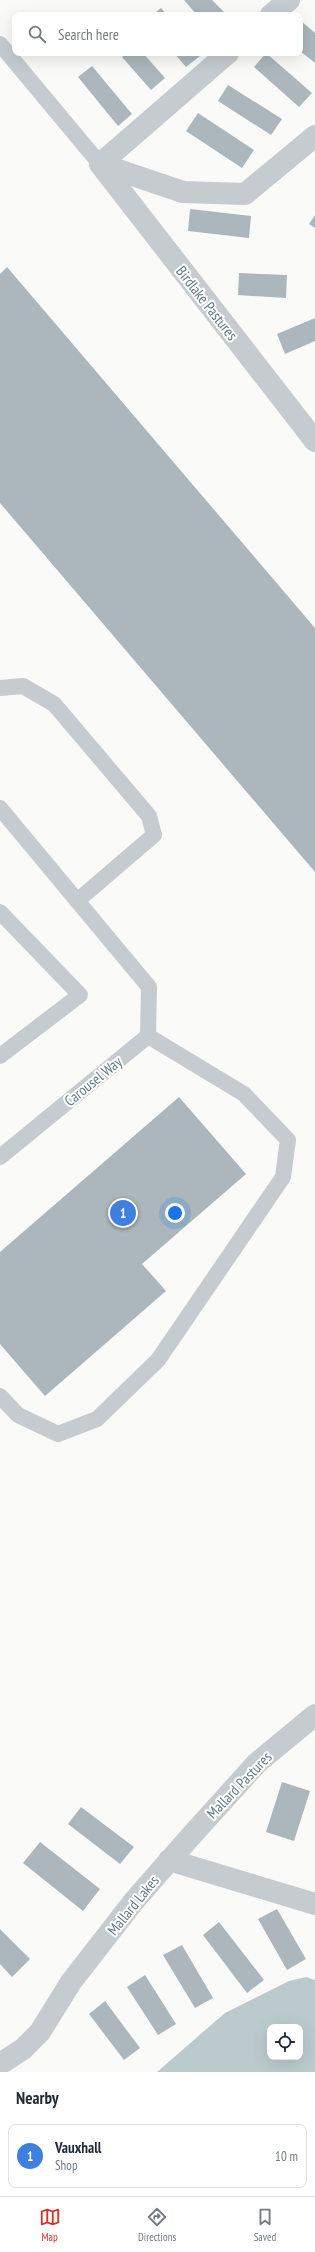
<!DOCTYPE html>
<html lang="en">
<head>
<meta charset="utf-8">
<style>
  :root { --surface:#fff; --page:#f6f6f7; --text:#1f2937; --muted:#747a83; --line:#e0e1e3; --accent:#d93025 }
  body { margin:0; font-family:"PT Sans Narrow",sans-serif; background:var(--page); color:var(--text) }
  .controls { position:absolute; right:12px; bottom:12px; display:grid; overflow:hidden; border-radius:8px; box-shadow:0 4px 16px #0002 }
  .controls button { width:36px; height:36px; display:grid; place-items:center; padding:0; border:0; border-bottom:1px solid var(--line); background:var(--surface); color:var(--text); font:20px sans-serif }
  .you { position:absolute; left:175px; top:1213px; width:14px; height:14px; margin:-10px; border:3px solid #fff; border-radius:50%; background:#1a73e8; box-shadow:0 0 0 6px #1a73e833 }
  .badge { display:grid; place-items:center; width:26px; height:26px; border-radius:50%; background:var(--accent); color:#fff; font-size:13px; font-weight:700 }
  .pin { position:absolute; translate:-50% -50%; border:2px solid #fff; box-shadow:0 1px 4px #0006 }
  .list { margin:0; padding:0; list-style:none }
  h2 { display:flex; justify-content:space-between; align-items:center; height:52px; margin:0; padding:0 16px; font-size:17px }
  h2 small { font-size:13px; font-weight:400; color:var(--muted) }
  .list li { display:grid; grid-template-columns:26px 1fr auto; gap:12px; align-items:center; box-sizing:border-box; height:64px; margin:0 8px 8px; padding:0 8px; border:1px solid var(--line); border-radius:8px }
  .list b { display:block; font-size:15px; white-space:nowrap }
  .list p { margin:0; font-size:13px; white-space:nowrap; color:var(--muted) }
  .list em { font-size:13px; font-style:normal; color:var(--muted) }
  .icon { flex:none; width:22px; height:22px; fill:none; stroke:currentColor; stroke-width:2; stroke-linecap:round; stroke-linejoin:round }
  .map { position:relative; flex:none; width:315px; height:2072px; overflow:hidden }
  .search { position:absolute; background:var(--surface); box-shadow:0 4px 16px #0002; left:12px; right:12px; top:12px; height:44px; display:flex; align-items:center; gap:10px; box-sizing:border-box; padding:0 14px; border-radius:8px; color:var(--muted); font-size:15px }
  .sheet { height:124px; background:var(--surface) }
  nav { display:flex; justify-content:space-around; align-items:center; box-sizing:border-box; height:56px; border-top:1px solid var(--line); background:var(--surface); font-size:11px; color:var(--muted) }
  nav a { display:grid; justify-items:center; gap:2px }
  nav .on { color:var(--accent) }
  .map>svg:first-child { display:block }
  .water { fill:#bbcbcd; fill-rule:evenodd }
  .building { fill:#abb7bc }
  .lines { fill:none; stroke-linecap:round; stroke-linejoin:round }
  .lane { stroke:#c5cbce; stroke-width:16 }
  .street { stroke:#c5cbce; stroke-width:22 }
  .labels { text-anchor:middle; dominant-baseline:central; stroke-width:4; stroke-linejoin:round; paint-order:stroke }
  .street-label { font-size:15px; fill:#637a85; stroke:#fff }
</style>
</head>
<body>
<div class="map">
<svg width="315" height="2072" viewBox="0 0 315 2072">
  <rect width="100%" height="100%" fill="#fafaf8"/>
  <path class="water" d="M 306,1977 L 315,1980 L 315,2072 L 157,2072 L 225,2013 L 289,1981 ZM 270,2027 L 300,2027 L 300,2057 L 270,2057 Z"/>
  <path class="building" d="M 184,0 L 212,0 L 227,15 L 197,15 Z
    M 161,8 L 167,15 L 152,15 Z
    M 301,21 L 315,33 L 315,63 L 300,51 Z
    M 126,53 L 143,53 L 165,78 L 151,90 L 122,57 Z
    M 174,53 L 198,53 L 200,56 L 186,67 Z
    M 266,53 L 312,93 L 299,107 L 254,67 Z
    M 92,66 L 132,114 L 118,126 L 78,77 Z
    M 228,85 L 282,119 L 271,135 L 218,101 Z
    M 198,113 L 254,150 L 242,168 L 186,131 Z
    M 190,209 L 251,216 L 249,238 L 188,231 Z
    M 315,215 L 315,228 L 309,224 Z
    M 7,267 L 315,628 L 315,872 L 0,503 L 0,274 Z
    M 239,273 L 287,275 L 286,298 L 238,295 Z
    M 315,318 L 315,341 L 285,354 L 277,334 Z
    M 179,1097 L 246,1174 L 142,1264 L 166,1291 L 45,1396 L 0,1344 L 0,1252 Z
    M 282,1782 L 310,1791 L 294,1841 L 266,1832 Z
    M 81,1807 L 134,1847 L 120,1864 L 68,1824 Z
    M 40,1842 L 100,1889 L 83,1911 L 23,1863 Z
    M 277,1909 L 306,1959 L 287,1970 L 258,1919 Z
    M 219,1922 L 264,1980 L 247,1993 L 203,1935 Z
    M 0,1929 L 30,1959 L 12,1977 L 0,1964 Z
    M 182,1945 L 213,1998 L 195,2008 L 163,1955 Z
    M 145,1975 L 176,2024 L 158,2035 L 127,1987 Z
    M 105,2001 L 140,2048 L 124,2060 L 89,2014 Z"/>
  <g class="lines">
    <path class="lane" d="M 0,44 L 100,164
      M 0,688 L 23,686 L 54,704 L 149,816 L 154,835 L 77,901
      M 0,808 L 149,987 L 148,1036 L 0,1157
      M 0,912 L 80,995 L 0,1056
      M 0,1396 L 18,1415 L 58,1434 L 97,1419 L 158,1360 L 283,1177 L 288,1140 L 244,1094 L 148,1036"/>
    <path class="street" d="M 271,15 L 289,0
      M 100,164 L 315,441
      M 100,164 L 183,192 L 245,194 L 315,136
      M 100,164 L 228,53
      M 169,1860 L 315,1904
      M 0,2064 L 23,2049 L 40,2032 L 71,1982 L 134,1901 L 191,1836 L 257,1763 L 315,1715"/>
  </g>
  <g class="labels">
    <g class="street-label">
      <text transform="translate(207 303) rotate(52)">Birdlake Pastures</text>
      <text transform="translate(93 1081) rotate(-39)">Carousel Way</text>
      <text transform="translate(239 1785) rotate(-46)">Mallard Pastures</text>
      <text transform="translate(133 1905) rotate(-51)">Mallard Lakes</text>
    </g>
  </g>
</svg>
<div class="controls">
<button><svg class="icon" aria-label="locate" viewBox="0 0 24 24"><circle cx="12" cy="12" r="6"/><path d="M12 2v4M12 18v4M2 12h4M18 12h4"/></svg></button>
</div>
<div class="you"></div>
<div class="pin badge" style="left:123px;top:1213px;background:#3f7fe0">1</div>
<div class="search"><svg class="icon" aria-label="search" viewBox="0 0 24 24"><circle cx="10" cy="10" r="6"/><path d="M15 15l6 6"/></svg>Search here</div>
</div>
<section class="sheet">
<h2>Nearby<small></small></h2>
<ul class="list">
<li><span class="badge" style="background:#3f7fe0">1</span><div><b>Vauxhall</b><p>Shop</p></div><em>10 m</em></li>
</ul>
</section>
<nav>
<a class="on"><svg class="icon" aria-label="map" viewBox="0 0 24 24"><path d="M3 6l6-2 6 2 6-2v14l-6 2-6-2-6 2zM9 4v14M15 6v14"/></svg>Map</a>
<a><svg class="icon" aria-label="directions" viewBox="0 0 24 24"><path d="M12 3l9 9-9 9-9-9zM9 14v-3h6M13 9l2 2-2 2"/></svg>Directions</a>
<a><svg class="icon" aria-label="saved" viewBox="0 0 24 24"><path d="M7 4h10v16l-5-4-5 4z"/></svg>Saved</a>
</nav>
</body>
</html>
